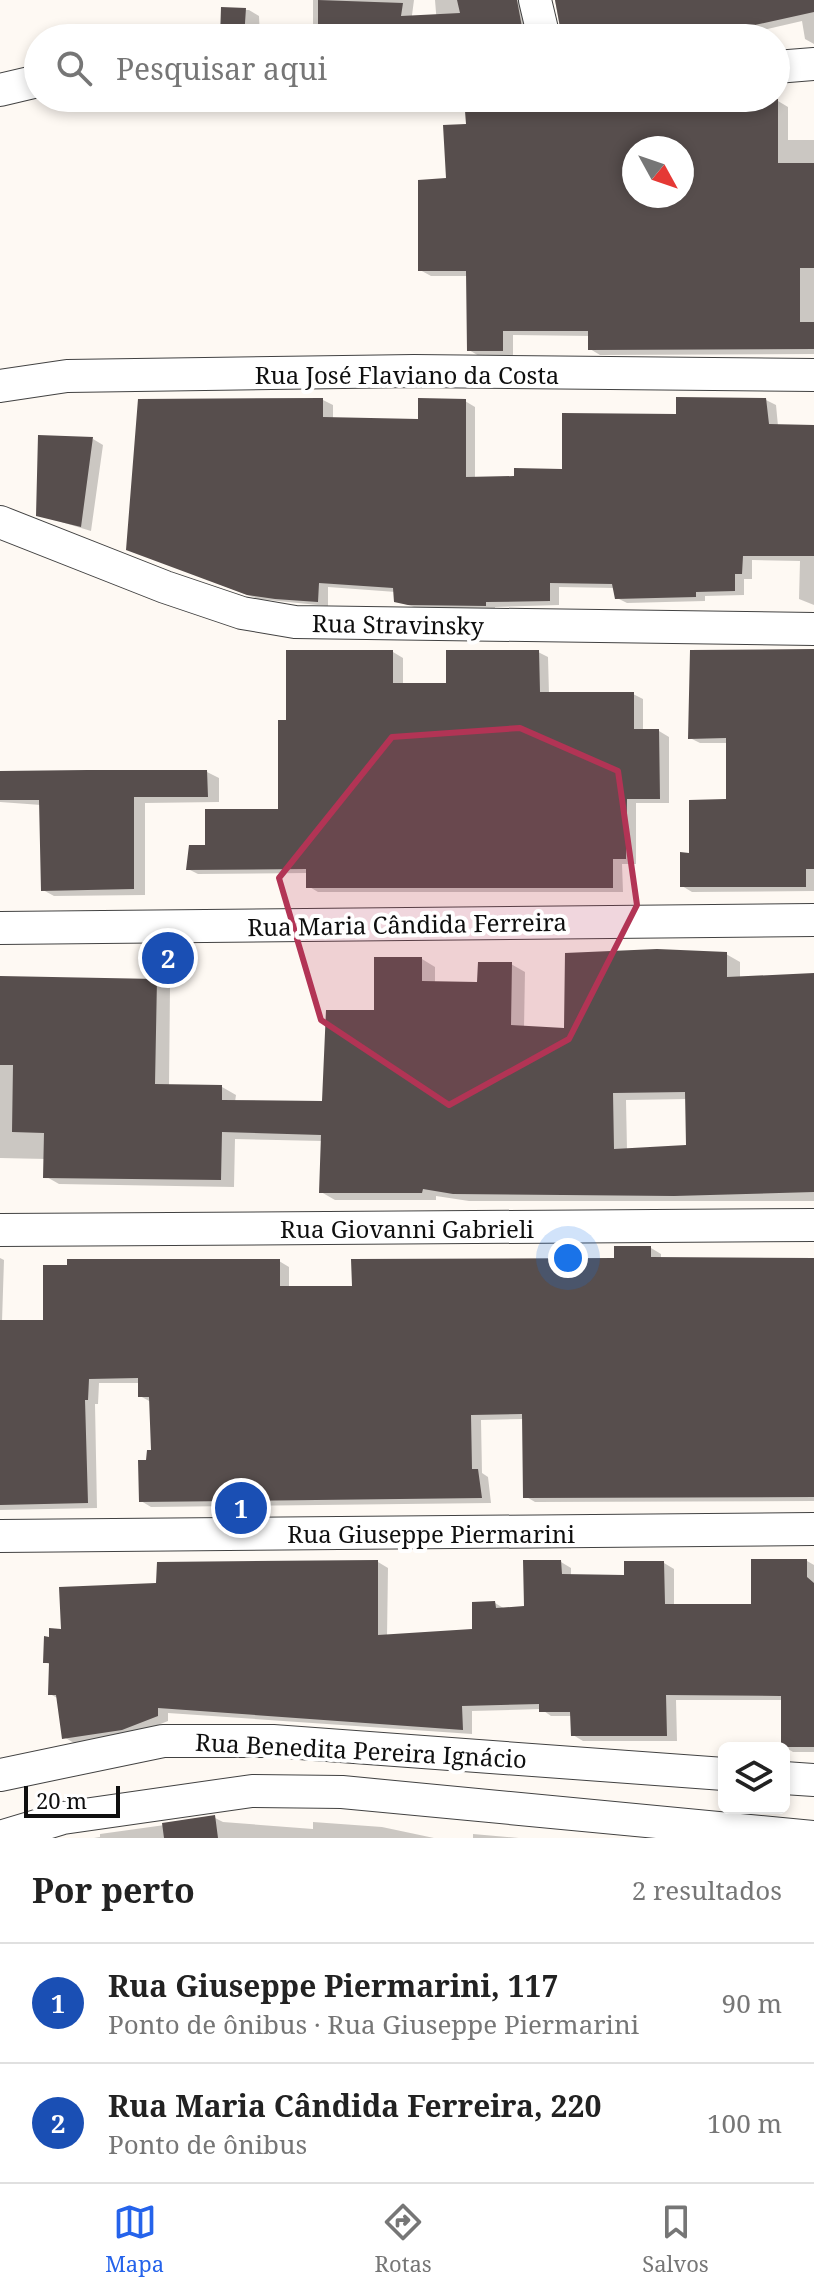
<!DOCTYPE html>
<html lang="pt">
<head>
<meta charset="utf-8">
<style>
  :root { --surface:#fff; --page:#f2f2f2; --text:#222; --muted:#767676; --line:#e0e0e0; --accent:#2563eb }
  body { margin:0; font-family:"Noto Serif",serif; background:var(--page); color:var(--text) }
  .controls { position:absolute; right:24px; bottom:24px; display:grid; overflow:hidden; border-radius:12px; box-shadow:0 4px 12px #0003 }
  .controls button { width:72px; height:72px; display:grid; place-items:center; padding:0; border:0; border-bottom:2px solid var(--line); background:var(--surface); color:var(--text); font:40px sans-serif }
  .compass { position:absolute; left:622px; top:136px; width:72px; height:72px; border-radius:50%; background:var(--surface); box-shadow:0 4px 12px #0003; rotate:130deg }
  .scale { position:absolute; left:24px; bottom:20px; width:96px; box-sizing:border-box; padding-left:8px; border:4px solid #0f0f0f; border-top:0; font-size:22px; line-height:28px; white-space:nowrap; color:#0f0f0f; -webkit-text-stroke:6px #fff; paint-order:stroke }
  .you { position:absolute; left:568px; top:1258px; width:28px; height:28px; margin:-20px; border:6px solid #fff; border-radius:50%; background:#1a73e8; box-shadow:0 0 0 12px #1a73e833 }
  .badge { display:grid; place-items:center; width:52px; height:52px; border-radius:50%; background:var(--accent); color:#fff; font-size:26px; font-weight:700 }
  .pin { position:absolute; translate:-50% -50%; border:4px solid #fff; box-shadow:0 2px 8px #0006 }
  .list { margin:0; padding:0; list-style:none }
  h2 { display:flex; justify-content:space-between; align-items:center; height:104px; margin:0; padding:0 32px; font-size:34px }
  h2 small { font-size:26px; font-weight:400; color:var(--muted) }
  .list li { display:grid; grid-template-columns:52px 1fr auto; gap:24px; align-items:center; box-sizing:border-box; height:120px; padding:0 32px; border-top:2px solid var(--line) }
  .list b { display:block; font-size:30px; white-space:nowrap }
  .list p { margin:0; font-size:26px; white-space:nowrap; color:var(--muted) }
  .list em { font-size:26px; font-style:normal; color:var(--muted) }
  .icon { flex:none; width:44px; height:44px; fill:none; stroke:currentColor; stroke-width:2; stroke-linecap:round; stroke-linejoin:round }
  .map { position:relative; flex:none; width:814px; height:1838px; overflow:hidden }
  .search { position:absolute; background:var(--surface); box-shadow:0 4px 12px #0003; left:24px; right:24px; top:24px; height:88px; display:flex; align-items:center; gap:20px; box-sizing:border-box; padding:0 28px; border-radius:44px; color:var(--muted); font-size:30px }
  .sheet { height:344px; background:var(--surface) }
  nav { display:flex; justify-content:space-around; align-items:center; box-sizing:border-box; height:112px; border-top:2px solid var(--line); background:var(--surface); font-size:22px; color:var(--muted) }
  nav a { display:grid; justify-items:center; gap:4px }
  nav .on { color:var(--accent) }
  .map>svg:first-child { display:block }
  .shadow { fill:#0003; fill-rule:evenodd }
  .building { fill:#574e4d; fill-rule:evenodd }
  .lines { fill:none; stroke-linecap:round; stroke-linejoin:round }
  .minor-casing { stroke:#424242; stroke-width:34 }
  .minor { stroke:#fff; stroke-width:32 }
  .marked { fill:#b23455; fill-opacity:0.2; stroke:#b23455; stroke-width:6; stroke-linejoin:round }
  .labels { text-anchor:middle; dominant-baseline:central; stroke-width:8; stroke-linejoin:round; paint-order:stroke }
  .street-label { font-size:24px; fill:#0f0f0f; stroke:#fff }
</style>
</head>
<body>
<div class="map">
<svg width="814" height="1838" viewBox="0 0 814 1838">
  <rect width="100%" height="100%" fill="#fef9f3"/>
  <path class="shadow" d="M 313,0 L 414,0 L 409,38 L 313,38 Z
    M 435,0 L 526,0 L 532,38 L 438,38 Z
    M 555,0 L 814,0 L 814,44 L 805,39 L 802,21 L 759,31 L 760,38 L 562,38 Z
    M 223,9 L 249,10 L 259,16 L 260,38 L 222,38 Z
    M 778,101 L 788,107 L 788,140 L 814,140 L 814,354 L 600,355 L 590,349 L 590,336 L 513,335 L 513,355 L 479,356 L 469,350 L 468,276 L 431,276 L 420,270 L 448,180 ZM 634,148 L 682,148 L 682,196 L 634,196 Z
    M 323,400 L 333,405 L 333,419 L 420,421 L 465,401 L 475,407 L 475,479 L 516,478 L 564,471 L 678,416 L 766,400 L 776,405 L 778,426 L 814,427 L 814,605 L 799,599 L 800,561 L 752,560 L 752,579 L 744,579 L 744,595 L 705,596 L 705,601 L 627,603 L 617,598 L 615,588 L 559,587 L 559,605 L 495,607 L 495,610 L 420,609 L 396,601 L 396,592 L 328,587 L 328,606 L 258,599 L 128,549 Z
    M 93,439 L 103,445 L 91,531 L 38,515 Z
    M 814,651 L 814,891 L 692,892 L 682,886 L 691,855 L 728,801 L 728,743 L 700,743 L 690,738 Z
    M 393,652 L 403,658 L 403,685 L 448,685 L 538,652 L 548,657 L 549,694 L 633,694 L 643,699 L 643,731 L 659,731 L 669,737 L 669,803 L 636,803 L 636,864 L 622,864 L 623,892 L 318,892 L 308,886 L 308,873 L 198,874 L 188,869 L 207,847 L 280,811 L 288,722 Z
    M 207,772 L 219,778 L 219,802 L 145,803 L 145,895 L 54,896 L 43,890 L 41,805 L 0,802 L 0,773 Z
    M 726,954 L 740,962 L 740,978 L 814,976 L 814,1201 L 469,1201 L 436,1196 L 436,1200 L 335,1200 L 321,1192 L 323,1141 L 235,1139 L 234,1187 L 59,1184 L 45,1176 L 46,1159 L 0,1158 L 0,978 L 157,981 L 170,988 L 169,1086 L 222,1087 L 236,1095 L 235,1102 L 324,1103 L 376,1012 L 422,959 L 435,967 L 435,984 L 479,984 L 511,964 L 525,972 L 524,1028 L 566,1030 ZM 687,1099 L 688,1147 L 627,1150 L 626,1100 Z
    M 651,1248 L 661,1254 L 661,1259 L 814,1260 L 814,1501 L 535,1502 L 525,1496 L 524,1419 L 481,1420 L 482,1473 L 488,1477 L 491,1503 L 151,1507 L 141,1501 L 153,1451 L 151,1402 L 140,1396 L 140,1383 L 99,1383 L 98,1404 L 95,1404 L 97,1508 L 0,1510 L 0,1258 L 4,1260 L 2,1322 L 45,1322 L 279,1261 L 289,1267 L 289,1288 L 354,1288 L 616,1260 Z
    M 807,1561 L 814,1565 L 814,1752 L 793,1752 L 783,1746 L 783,1700 L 676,1700 L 677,1741 L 583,1741 L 573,1735 L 572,1716 L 551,1716 L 541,1709 L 472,1711 L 472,1734 L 168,1713 L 168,1721 L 133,1735 L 74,1743 L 64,1737 L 59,1699 L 50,1694 L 51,1665 L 45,1662 L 63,1631 L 158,1585 L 378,1562 L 388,1568 L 387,1637 L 474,1631 L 495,1603 L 505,1609 L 526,1608 L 561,1562 L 571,1568 L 571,1576 L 626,1577 L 664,1563 L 674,1569 L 674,1606 L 753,1606 Z
    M 215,1818 L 223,1822 L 313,1829 L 313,1822 L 382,1827 L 434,1838 L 94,1838 L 100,1837 L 100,1834 Z
    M 473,1834 L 519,1838 L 473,1838 Z"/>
  <path class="building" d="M 318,0 L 403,3 L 401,16 L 460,13 L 457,0 L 517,0 L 524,38 L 318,38 Z
    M 555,0 L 814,0 L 814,12 L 750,26 L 752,38 L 562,38 Z
    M 221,7 L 246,8 L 244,38 L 220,38 Z
    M 778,99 L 778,163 L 814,163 L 814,268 L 800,268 L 800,322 L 814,322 L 814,349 L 588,350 L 588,331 L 503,331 L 503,351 L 467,351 L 466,271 L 418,271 L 418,180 L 446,178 L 443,125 L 466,124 L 465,111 ZM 634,148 L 682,148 L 682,196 L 634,196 Z
    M 676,397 L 766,398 L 769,424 L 814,425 L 814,556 L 743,556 L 742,574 L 735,574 L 735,591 L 696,592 L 696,597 L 615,599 L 612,584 L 550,583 L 550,601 L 486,602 L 486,606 L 408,605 L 394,602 L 393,588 L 319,583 L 318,602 L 275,599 L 247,595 L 126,550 L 138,399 L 323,398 L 323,417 L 418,419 L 418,398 L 466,399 L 466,477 L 514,476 L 514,468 L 562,469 L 562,413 L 676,414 Z
    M 38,435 L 93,437 L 81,527 L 36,516 Z
    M 814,649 L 814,869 L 806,869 L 806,887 L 680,887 L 680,852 L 689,853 L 689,800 L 726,799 L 726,738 L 688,739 L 690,650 Z
    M 286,650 L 393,650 L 393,683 L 446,683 L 446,650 L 539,650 L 540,692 L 634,692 L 634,729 L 659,729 L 660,799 L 627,799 L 626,859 L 613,859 L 613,888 L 306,888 L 306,869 L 186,870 L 189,845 L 205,845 L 205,809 L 278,809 L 278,720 L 286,720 Z
    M 87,770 L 207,770 L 208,797 L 134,797 L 134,889 L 41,891 L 39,800 L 0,800 L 0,771 Z
    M 657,949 L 727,952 L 727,977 L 814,973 L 814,1192 L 674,1196 L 453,1194 L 423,1189 L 422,1193 L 319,1193 L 321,1135 L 222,1132 L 221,1180 L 43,1178 L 44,1133 L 12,1132 L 13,1065 L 0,1065 L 0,976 L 157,979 L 155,1084 L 222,1085 L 222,1100 L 322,1101 L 326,1010 L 374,1010 L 374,957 L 422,957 L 422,981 L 477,982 L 478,962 L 512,962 L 511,1025 L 564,1028 L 565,953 ZM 685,1092 L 686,1145 L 614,1149 L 613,1093 Z
    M 614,1246 L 651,1246 L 651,1257 L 814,1258 L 814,1497 L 523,1498 L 522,1414 L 471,1415 L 472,1469 L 478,1469 L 482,1498 L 139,1502 L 138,1460 L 146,1460 L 147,1450 L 151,1450 L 149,1397 L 138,1397 L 138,1378 L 89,1379 L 88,1400 L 85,1400 L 88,1503 L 0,1505 L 0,1320 L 43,1320 L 43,1265 L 67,1265 L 67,1259 L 280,1259 L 280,1286 L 352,1286 L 351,1259 L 614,1258 Z
    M 751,1559 L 807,1559 L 807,1577 L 814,1583 L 814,1747 L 781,1747 L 781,1696 L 666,1695 L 667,1736 L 571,1736 L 570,1712 L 539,1712 L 539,1704 L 462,1706 L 463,1730 L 158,1708 L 158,1716 L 122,1730 L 62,1739 L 56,1695 L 48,1695 L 49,1663 L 43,1663 L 44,1636 L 49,1637 L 49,1628 L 61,1629 L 59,1587 L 156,1583 L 157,1562 L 378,1560 L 378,1635 L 472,1629 L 472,1602 L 495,1601 L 496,1608 L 524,1606 L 523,1560 L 561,1560 L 562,1574 L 624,1575 L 624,1561 L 664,1561 L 665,1604 L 751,1604 Z
    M 215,1815 L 218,1838 L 164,1838 L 162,1823 Z"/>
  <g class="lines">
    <defs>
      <path id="minor" d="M 535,0 L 544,38
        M 776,67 L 814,64
        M 0,90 L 38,81
        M 0,386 L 67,376 L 414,371 L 814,375
        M 0,522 L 165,587 L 242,613 L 295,622 L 814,629
        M 0,928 L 814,920
        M 0,1230 L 814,1225
        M 0,1536 L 814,1529
        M 0,1775 L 163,1741 L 273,1741 L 724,1774
        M 784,1778 L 814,1780
        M 0,1837 L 63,1818 L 252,1791 L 342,1792 L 814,1837"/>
    </defs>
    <use href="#minor" class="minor-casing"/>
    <use href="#minor" class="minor"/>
  </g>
  <path class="marked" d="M 520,728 L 618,771 L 637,905 L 569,1039 L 449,1105 L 321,1020 L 279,878 L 392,737 Z"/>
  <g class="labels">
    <g class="street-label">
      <text x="407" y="374">Rua José Flaviano da Costa</text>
      <text transform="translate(398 624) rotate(1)">Rua Stravinsky</text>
      <text transform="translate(407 924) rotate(-1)">Rua Maria Cândida Ferreira</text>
      <text x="407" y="1228">Rua Giovanni Gabrieli</text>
      <text x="431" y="1533">Rua Giuseppe Piermarini</text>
      <text transform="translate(361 1750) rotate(3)">Rua Benedita Pereira Ignácio</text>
    </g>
  </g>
</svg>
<div class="controls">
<button><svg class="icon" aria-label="layers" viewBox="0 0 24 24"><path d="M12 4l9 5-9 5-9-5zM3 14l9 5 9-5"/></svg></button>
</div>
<svg class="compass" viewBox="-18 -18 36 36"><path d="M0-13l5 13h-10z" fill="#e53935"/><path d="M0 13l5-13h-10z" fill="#767676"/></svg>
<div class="scale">20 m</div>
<div class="you"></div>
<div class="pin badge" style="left:241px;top:1508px;background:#1a4fb4">1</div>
<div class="pin badge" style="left:168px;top:958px;background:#1a4fb4">2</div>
<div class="search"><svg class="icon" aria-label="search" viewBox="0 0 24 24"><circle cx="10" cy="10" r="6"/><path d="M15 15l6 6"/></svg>Pesquisar aqui</div>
</div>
<section class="sheet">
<h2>Por perto<small>2 resultados</small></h2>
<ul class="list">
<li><span class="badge" style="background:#1a4fb4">1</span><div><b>Rua Giuseppe Piermarini, 117</b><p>Ponto de ônibus · Rua Giuseppe Piermarini</p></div><em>90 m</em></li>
<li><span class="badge" style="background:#1a4fb4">2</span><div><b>Rua Maria Cândida Ferreira, 220</b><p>Ponto de ônibus</p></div><em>100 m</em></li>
</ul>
</section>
<nav>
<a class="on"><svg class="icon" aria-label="map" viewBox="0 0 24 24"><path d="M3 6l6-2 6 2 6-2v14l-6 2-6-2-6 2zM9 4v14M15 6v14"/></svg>Mapa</a>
<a><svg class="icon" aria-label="directions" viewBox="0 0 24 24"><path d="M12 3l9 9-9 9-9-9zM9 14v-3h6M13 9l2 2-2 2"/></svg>Rotas</a>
<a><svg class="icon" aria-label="saved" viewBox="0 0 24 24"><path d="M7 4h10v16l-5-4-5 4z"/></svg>Salvos</a>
</nav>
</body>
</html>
